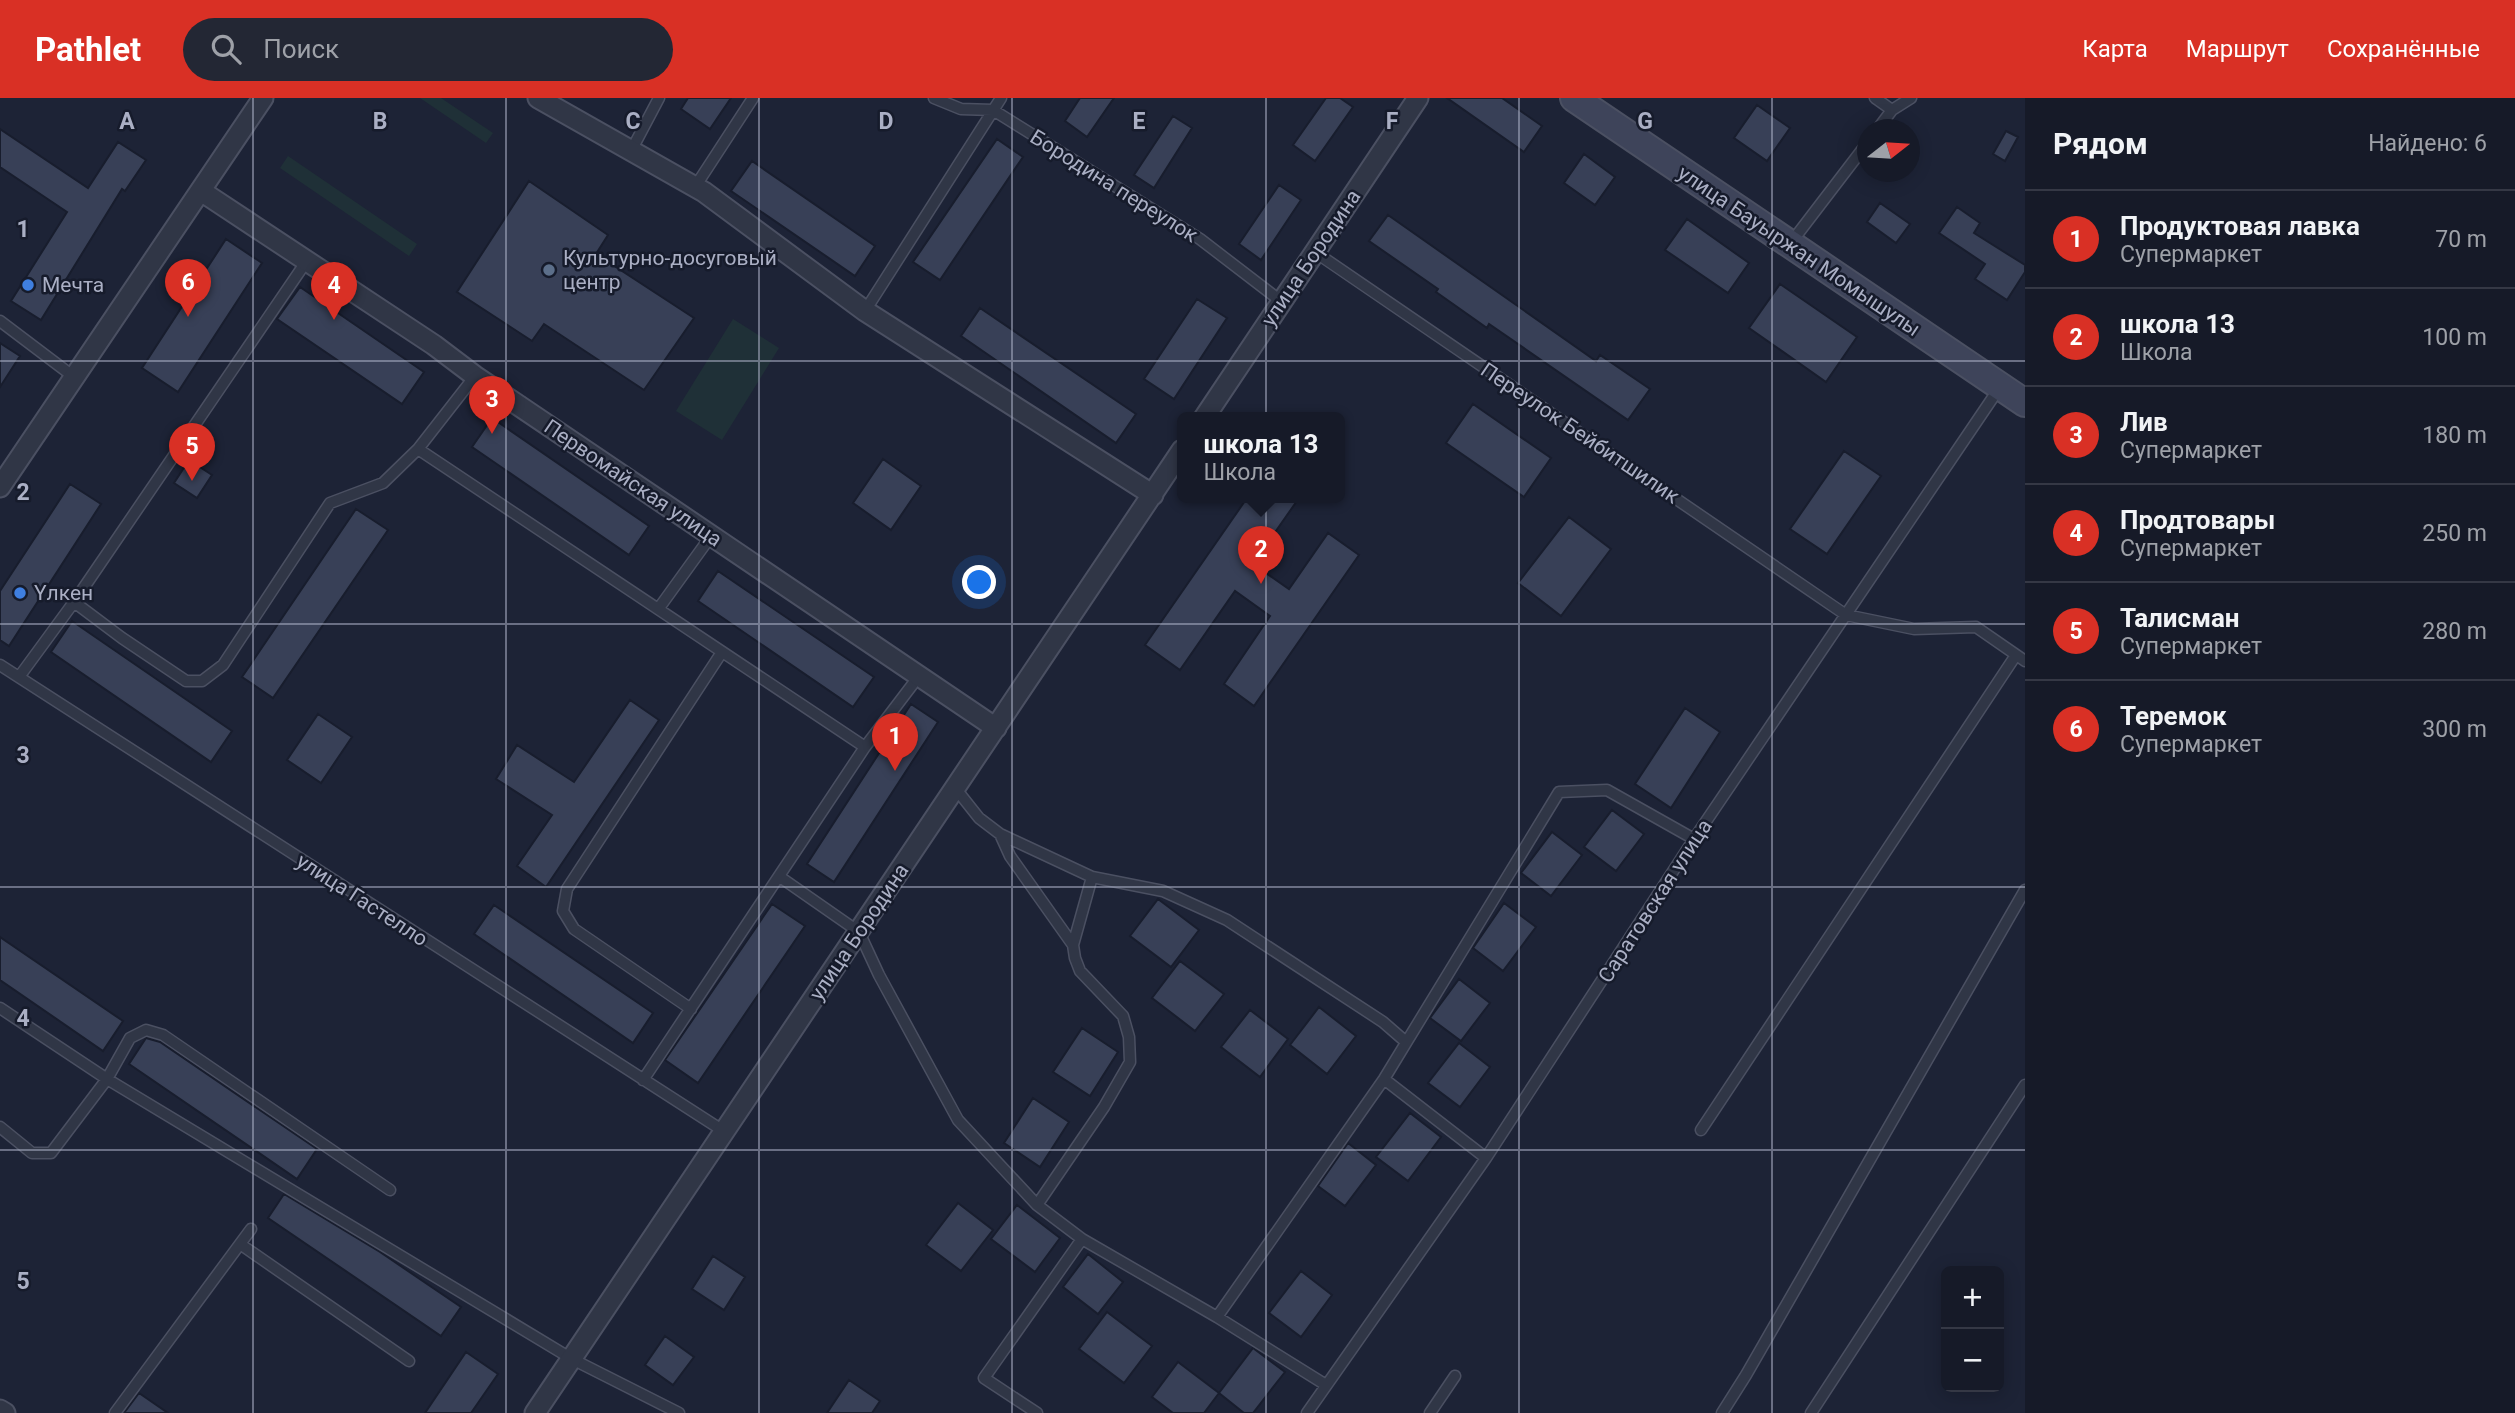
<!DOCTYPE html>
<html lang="ru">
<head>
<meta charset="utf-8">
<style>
  :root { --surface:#161a28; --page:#232734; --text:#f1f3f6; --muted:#9ea1a8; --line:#353845; --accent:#d93025 }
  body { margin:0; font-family:Roboto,sans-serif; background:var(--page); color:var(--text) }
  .controls { position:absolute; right:21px; bottom:21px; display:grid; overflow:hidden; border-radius:10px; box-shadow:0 4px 18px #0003 }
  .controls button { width:63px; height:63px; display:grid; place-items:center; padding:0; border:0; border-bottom:2px solid var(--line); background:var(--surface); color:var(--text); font:35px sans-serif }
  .compass { position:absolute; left:1857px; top:21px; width:63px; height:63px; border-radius:50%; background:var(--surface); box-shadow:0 4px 18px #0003; rotate:73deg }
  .you { position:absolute; left:980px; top:485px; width:24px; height:24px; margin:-18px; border:5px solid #fff; border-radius:50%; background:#1a73e8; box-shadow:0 0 0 10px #1a73e833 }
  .badge { display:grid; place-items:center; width:46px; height:46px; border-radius:50%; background:var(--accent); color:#fff; font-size:23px; font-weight:700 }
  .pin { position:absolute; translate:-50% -58px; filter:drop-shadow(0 2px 4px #0008) }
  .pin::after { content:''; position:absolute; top:37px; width:24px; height:21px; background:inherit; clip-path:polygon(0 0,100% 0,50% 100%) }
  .popup { position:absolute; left:1177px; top:314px; width:168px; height:91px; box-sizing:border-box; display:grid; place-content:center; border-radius:10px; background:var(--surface); filter:drop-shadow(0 2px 5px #0005); font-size:23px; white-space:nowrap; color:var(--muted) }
  .popup b { font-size:26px; color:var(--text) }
  .popup::after { content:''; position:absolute; left:50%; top:100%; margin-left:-14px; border:14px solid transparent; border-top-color:var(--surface) }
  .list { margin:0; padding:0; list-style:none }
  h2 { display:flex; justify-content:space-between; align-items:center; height:91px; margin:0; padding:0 28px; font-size:30px }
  h2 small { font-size:23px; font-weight:400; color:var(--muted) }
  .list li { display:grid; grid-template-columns:46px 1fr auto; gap:21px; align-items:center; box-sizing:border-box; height:98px; padding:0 28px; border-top:2px solid var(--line) }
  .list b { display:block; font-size:26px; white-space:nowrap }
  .list p { margin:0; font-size:23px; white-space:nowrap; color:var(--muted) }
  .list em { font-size:23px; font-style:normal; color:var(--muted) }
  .icon { flex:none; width:38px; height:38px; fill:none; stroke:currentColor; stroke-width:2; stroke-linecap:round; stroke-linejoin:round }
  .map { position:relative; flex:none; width:2025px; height:1315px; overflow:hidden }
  header { display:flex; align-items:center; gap:42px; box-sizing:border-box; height:98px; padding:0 35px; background:var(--accent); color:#fff }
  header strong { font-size:33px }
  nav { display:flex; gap:38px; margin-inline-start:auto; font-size:24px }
  .search { width:490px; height:63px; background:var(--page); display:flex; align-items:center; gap:18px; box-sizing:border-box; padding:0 24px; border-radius:38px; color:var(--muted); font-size:26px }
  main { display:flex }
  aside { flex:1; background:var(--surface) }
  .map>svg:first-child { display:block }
  .green { fill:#1f3037 }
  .building { fill:#384057; stroke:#181d2d; stroke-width:2 }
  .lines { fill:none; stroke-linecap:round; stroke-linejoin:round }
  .lane-casing { stroke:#4b5062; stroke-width:13 }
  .street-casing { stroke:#4b5062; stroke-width:23 }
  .secondary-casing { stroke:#4b5062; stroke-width:30 }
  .lane { stroke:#303646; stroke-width:10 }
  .street { stroke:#303646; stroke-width:19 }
  .secondary { stroke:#3e445a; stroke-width:26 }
  .grid { fill:none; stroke:#aaafc4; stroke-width:2; stroke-opacity:0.55 }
  .service-dot { fill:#5c6f8a; stroke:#161b2b; stroke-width:2.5 }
  .shop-dot { fill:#3f7fe0; stroke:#161b2b; stroke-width:2.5 }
  .labels { text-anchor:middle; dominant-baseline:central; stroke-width:5; stroke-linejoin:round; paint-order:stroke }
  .street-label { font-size:21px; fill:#aaafc4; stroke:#161b2b }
  .poi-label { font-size:21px; fill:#aaafc4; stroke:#161b2b; text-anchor:start }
  .grid-label { font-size:23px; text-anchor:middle; font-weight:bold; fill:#aaafc4; stroke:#161b2b; stroke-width:5; stroke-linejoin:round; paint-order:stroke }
</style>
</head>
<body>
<header>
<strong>Pathlet</strong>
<div class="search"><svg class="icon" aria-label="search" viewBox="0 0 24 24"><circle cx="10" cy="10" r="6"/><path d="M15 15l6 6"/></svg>Поиск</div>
<nav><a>Карта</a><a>Маршрут</a><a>Сохранённые</a></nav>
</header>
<main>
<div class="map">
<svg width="2025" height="1315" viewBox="0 0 2025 1315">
  <rect width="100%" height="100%" fill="#1d2336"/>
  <path class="green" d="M 420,0 L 441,0 L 493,35 L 486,45 Z
    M 288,58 L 417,146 L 409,158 L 280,70 Z
    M 733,221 L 779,250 L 722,342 L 676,313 Z"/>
  <path class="building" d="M 688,0 L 731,0 L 710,31 L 681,11 Z
    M 1080,0 L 1114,0 L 1087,39 L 1065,23 Z
    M 1326,0 L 1340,0 L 1353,9 L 1315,63 L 1293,47 Z
    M 1447,0 L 1502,0 L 1542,28 L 1524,54 Z
    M 1757,7 L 1790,30 L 1767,63 L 1734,40 Z
    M 1173,18 L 1192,30 L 1154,90 L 1134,77 Z
    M 0,31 L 88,90 L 118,44 L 146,62 L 125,93 L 122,91 L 41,222 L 11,203 L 67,114 L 0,69 Z
    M 2006,33 L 2018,39 L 2005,63 L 1993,56 Z
    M 997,41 L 1023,59 L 940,182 L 913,164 Z
    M 1584,56 L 1615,79 L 1595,107 L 1564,85 Z
    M 752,63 L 875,148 L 855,178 L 731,93 Z
    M 529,83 L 608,137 L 596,156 L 694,220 L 644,292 L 544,226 L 532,243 L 457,194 Z
    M 1279,87 L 1301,102 L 1261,162 L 1239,146 Z
    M 1880,105 L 1910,126 L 1896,145 L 1867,124 Z
    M 1957,109 L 1980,125 L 1974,135 L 2025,167 L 2025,174 L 2007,202 L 1975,181 L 1985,166 L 1939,135 Z
    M 1388,117 L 1596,263 L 1600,257 L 1650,291 L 1628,322 L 1489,226 L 1487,230 L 1436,194 L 1438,191 L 1369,143 Z
    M 1687,121 L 1749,165 L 1728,195 L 1665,152 Z
    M 226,141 L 262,165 L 178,294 L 142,270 Z
    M 1780,186 L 1857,239 L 1826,284 L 1749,230 Z
    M 300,189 L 424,274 L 402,306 L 277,221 Z
    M 1197,201 L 1227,220 L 1174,301 L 1144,281 Z
    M 980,210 L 1136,316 L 1116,345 L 961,238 Z
    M 0,245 L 20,258 L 0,289 Z
    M 1473,306 L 1551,360 L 1524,399 L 1446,345 Z
    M 492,320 L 649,428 L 629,457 L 472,349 Z
    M 1844,353 L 1881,378 L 1827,456 L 1790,431 Z
    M 883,361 L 921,388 L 891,432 L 853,405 Z
    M 189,362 L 212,377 L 197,400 L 174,385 Z
    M 70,386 L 101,406 L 9,548 L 0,542 L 0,493 Z
    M 1247,400 L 1299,400 L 1253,466 L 1289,491 L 1328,435 L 1359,457 L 1254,608 L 1224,586 L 1270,518 L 1235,493 L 1180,572 L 1145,547 Z
    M 356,411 L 388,432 L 273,600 L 242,579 Z
    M 1569,419 L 1611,451 L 1561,518 L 1518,485 Z
    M 718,473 L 874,579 L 853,609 L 698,503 Z
    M 72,523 L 232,633 L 211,664 L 51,554 Z
    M 630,602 L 659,622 L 546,789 L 517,768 L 552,717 L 496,681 L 517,647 L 574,684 Z
    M 911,606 L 938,624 L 834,784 L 807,766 Z
    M 1685,610 L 1720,634 L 1671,710 L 1635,686 Z
    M 318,616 L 352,639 L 321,685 L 287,662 Z
    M 1612,712 L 1644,736 L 1616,773 L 1584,749 Z
    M 1552,734 L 1582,757 L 1551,798 L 1521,775 Z
    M 1158,801 L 1199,832 L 1171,869 L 1130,838 Z
    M 1504,805 L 1536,829 L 1503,873 L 1473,850 Z
    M 772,806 L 805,828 L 698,985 L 665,962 Z
    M 494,807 L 653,915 L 633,945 L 474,836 Z
    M 0,839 L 123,923 L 103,953 L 0,882 Z
    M 1180,863 L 1224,896 L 1195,933 L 1152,900 Z
    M 1459,881 L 1490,905 L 1461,943 L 1430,920 Z
    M 1319,909 L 1356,938 L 1327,976 L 1290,947 Z
    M 1250,912 L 1288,941 L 1260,979 L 1221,949 Z
    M 1082,930 L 1118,954 L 1090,998 L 1053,974 Z
    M 146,940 L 160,944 L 317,1051 L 297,1081 L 129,966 Z
    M 1459,945 L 1490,969 L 1460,1009 L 1428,985 Z
    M 1033,1000 L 1069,1024 L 1040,1069 L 1004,1045 Z
    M 1410,1015 L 1441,1039 L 1408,1083 L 1376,1059 Z
    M 1348,1045 L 1376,1067 L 1345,1108 L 1318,1088 Z
    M 284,1096 L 380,1154 L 461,1209 L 441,1238 L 268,1120 Z
    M 958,1105 L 993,1132 L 961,1173 L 926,1147 Z
    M 1017,1107 L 1060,1140 L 1035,1174 L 991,1141 Z
    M 1088,1156 L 1123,1184 L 1098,1216 L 1063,1189 Z
    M 713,1158 L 745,1179 L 724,1212 L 692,1191 Z
    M 1301,1173 L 1332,1197 L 1301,1239 L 1269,1215 Z
    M 1107,1214 L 1152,1248 L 1124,1285 L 1079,1251 Z
    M 665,1238 L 694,1259 L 673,1287 L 645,1267 Z
    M 1253,1250 L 1285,1274 L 1253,1315 L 1244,1315 L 1219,1295 Z
    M 466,1254 L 498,1276 L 471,1315 L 425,1315 Z
    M 1178,1264 L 1219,1295 L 1204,1315 L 1173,1315 L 1152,1299 Z
    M 849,1282 L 880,1303 L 872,1315 L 827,1315 Z
    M 139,1295 L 168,1315 L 124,1315 Z"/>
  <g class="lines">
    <defs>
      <path id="lane" d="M 934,0 L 961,11 L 993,12 L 1200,141 L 1282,204
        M 1875,0 L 1892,12 L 1877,32
        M 1892,12 L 1911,0
        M 631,53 L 659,0
        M 695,89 L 753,0
        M 1790,146 L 1868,44
        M 1315,154 L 1846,517 L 1914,531 L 1976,529 L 2025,563
        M 865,213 L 1001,0
        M 0,223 L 74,279
        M 418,351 L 475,278
        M 74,504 L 122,540 L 186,583 L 202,583 L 223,567 L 330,405 L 383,385 L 418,351 L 865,649
        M 659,510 L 711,438
        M 0,567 L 725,1034
        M 19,579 L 74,504 L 306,164
        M 956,691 L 979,720 L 1000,736 L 1092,779 L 1163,793 L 1227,822 L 1383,924 L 1406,944
        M 1000,736 L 1010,758 L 1073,847
        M 780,779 L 859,834 L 879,877 L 958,1022 L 1037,1107 L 1082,1141
        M 0,910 L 107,981 L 130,940 L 146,932 L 163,937 L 390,1092
        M 691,911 L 574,831 L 563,813 L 567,791 L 722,554
        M 1384,981 L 1486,1060
        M 643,982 L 865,649 L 919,578
        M 0,1029 L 32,1055 L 51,1055 L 107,981 L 572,1261 L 679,1315
        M 1701,1032 L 2016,557
        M 1037,1107 L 1104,1009 L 1130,964 L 1129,939 L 1123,918 L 1080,873 L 1075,860 L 1073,847 L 1092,779
        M 240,1146 L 409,1263
        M 1217,1219 L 1384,981 L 1559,694 L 1607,692 L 1694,741
        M 115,1315 L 251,1131
        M 1037,1315 L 984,1280 L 1082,1141 L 1217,1219 L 1326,1287
        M 1307,1315 L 1486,1060 L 1694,741 L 2000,289
        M 1430,1315 L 1455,1278
        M 1722,1315 L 1746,1277 L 2025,792
        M 1811,1315 L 2025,987"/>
      <path id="street" d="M 538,0 L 704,94 L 865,213 L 1153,397
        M 201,93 L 434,247 L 475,278 L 996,630
        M 1204,320 L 1418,0
        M 0,389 L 263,0
        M 0,1312 L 5,1315
        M 535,1315 L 1182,352"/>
      <path id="secondary" d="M 1574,0 L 2025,305"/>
    </defs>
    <use href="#lane" class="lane-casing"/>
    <use href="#street" class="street-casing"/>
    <use href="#secondary" class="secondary-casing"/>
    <use href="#lane" class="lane"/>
    <use href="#street" class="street"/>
    <use href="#secondary" class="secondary"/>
  </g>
  <path class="grid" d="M 253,0 L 253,1315M 506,0 L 506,1315M 759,0 L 759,1315M 1012,0 L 1012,1315M 1266,0 L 1266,1315M 1519,0 L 1519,1315M 1772,0 L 1772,1315M 0,263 L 2025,263M 0,526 L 2025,526M 0,789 L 2025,789M 0,1052 L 2025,1052"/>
  <circle class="service-dot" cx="549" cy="172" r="7"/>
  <g class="shop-dot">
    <circle cx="28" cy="187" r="7"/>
    <circle cx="20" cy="495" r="7"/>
  </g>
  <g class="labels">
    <g class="street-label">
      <text transform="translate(1114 88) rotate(32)">Бородина переулок</text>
      <text transform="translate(1799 153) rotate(34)">улица Бауыржан Момышулы</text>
      <text transform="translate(1311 160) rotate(-56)">улица Бородина</text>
      <text transform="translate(1580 335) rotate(34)">Переулок Бейбитшилик</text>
      <text transform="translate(633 385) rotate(34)">Первомайская улица</text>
      <text transform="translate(362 802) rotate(33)">улица Гастелло</text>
      <text transform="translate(1655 803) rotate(-57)">Саратовская улица</text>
      <text transform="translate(859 834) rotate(-56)">улица Бородина</text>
    </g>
    <g class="poi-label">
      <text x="563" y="160">Культурно-досуговый<tspan x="563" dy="24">центр</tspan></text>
      <text x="42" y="187">Мечта</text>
      <text x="34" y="495">Yлкен</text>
    </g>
  </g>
  <g class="grid-label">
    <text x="127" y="31">A</text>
    <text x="380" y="31">B</text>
    <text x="633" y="31">C</text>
    <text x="886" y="31">D</text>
    <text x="1139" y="31">E</text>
    <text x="1392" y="31">F</text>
    <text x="1645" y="31">G</text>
    <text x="23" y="139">1</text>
    <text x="23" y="402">2</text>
    <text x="23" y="665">3</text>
    <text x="23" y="928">4</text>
    <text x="23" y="1191">5</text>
  </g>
</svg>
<div class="controls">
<button>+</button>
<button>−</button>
</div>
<svg class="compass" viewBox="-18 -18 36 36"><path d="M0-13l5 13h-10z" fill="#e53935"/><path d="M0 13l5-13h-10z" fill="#9ea1a8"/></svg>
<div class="you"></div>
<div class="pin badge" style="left:895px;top:673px">1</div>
<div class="pin badge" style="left:1261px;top:486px">2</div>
<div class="popup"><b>школа 13</b>Школа</div>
<div class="pin badge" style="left:492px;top:336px">3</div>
<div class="pin badge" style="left:334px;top:222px">4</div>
<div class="pin badge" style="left:192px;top:383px">5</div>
<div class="pin badge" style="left:188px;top:219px">6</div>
</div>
<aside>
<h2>Рядом<small>Найдено: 6</small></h2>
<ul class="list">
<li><span class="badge">1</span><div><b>Продуктовая лавка</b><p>Супермаркет</p></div><em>70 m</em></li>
<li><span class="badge">2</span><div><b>школа 13</b><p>Школа</p></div><em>100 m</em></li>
<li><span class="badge">3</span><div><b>Лив</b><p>Супермаркет</p></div><em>180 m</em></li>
<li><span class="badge">4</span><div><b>Продтовары</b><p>Супермаркет</p></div><em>250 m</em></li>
<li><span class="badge">5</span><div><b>Талисман</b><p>Супермаркет</p></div><em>280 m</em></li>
<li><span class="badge">6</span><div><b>Теремок</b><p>Супермаркет</p></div><em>300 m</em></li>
</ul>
</aside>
</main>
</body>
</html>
